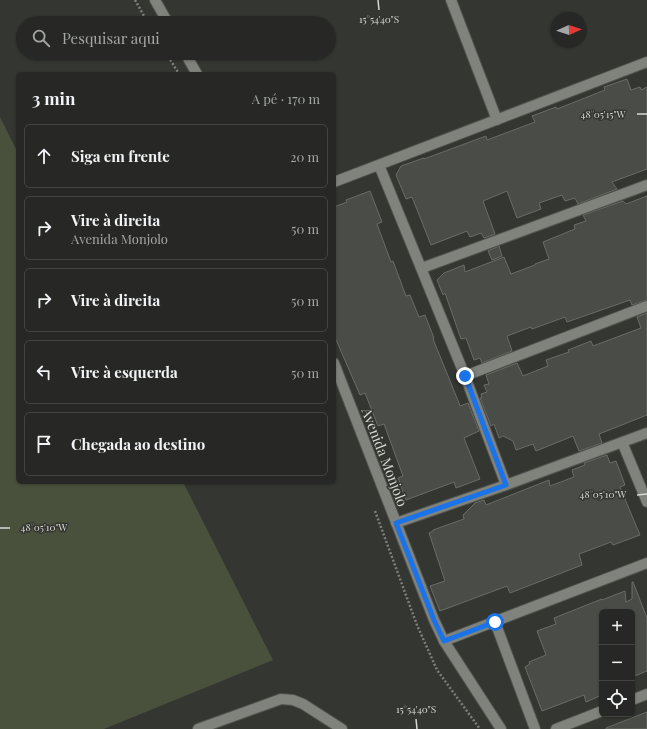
<!DOCTYPE html>
<html lang="pt">
<head>
<meta charset="utf-8">
<style>
  :root { --surface:#272825; --page:#2f302d; --text:#f1f3f6; --muted:#a4a6a7; --line:#434442 }
  body { margin:0; font-family:"Playfair Display",serif; background:var(--page); color:var(--text) }
  .controls { position:absolute; right:12px; bottom:12px; display:grid; overflow:hidden; border-radius:6px; box-shadow:0 1px 3px #0004 }
  .controls button { width:36px; height:36px; display:grid; place-items:center; padding:0; border:0; border-bottom:1px solid var(--line); background:var(--surface); color:var(--text); font:20px sans-serif }
  .compass { position:absolute; left:551px; top:12px; width:36px; height:36px; border-radius:50%; background:var(--surface); box-shadow:0 1px 3px #0004; rotate:87deg }
  .stop { position:absolute; width:12px; height:12px; margin:-9px; border:3px solid #1a73e8; border-radius:50%; background:#fff }
  .stop.end { background:#1a73e8; border-color:#fff; box-shadow:0 1px 4px #0008 }
  .list { margin:0; padding:0; list-style:none }
  h2 { display:flex; justify-content:space-between; align-items:center; height:52px; margin:0; padding:0 16px; font-size:17px }
  h2 small { font-size:13px; font-weight:400; color:var(--muted) }
  .list li { display:grid; grid-template-columns:26px 1fr auto; gap:12px; align-items:center; box-sizing:border-box; height:64px; margin:0 8px 8px; padding:0 8px; border:1px solid var(--line); border-radius:6px }
  .list b { display:block; font-size:15px; white-space:nowrap }
  .list p { margin:0; font-size:13px; white-space:nowrap; color:var(--muted) }
  .list em { font-size:13px; font-style:normal; color:var(--muted) }
  .icon { flex:none; width:22px; height:22px; fill:none; stroke:currentColor; stroke-width:2; stroke-linecap:round; stroke-linejoin:round }
  .map { position:relative; flex:none; width:647px; height:729px; overflow:hidden }
  .search { position:absolute; background:var(--surface); box-shadow:0 1px 3px #0004; left:16px; top:16px; width:320px; height:44px; display:flex; align-items:center; gap:10px; box-sizing:border-box; padding:0 14px; border-radius:22px; color:var(--muted); font-size:15px }
  .panel { position:absolute; background:var(--surface); box-shadow:0 1px 3px #0004; left:16px; top:72px; width:320px; height:412px; border-radius:6px }
  .map>svg:first-child { display:block }
  .green { fill:#49513d }
  .building { fill:#4a4d47; stroke:#6a6c66 }
  .lines { fill:none; stroke-linecap:round; stroke-linejoin:round }
  .minor-casing { stroke:#50524e; stroke-width:12 }
  .tertiary-casing { stroke:#50524e; stroke-width:12 }
  .path { stroke:#7e807c; stroke-width:2.5; stroke-dasharray:2 2; stroke-linecap:butt }
  .minor { stroke:#80827c; stroke-width:10 }
  .tertiary { stroke:#80827c; stroke-width:10 }
  .route { stroke:#1a73e8; stroke-width:5 }
  .ticks { fill:none; stroke:#d7d8d5; stroke-width:1.5 }
  .labels { text-anchor:middle; dominant-baseline:central; stroke-width:3; stroke-linejoin:round; paint-order:stroke }
  .street-label { font-size:14px; fill:#d7d8d5; stroke:#343631 }
  .ticks-label { font-size:10px; text-anchor:middle; fill:#d7d8d5; stroke:#343631; stroke-width:3; stroke-linejoin:round; paint-order:stroke }
</style>
</head>
<body>
<div class="map">
<svg width="647" height="729" viewBox="0 0 647 729">
  <rect width="100%" height="100%" fill="#343631"/>
  <path class="green" d="M 0,117 L 18,153 L 18,482 L 183,482 L 273,660 L 104,729 L 0,729 Z"/>
  <path class="building" d="M 627,79 L 631,90 L 640,87 L 641,90 L 647,87 L 647,169 L 612,182 L 617,189 L 578,204 L 575,198 L 565,201 L 562,195 L 539,203 L 541,209 L 517,218 L 507,191 L 483,201 L 495,234 L 484,238 L 481,233 L 470,237 L 467,231 L 431,245 L 412,197 L 406,199 L 396,175 L 401,166 L 424,158 L 424,159 L 486,136 L 487,140 L 535,122 L 532,116 L 556,107 L 557,109 L 605,90 L 604,87 Z
    M 370,191 L 382,222 L 377,224 L 391,262 L 393,261 L 406,296 L 410,295 L 419,317 L 425,315 L 434,338 L 433,339 L 459,403 L 460,406 L 468,403 L 479,431 L 464,438 L 480,479 L 456,488 L 454,482 L 406,500 L 398,478 L 403,476 L 384,424 L 378,426 L 365,393 L 360,395 L 334,335 L 334,207 L 347,202 L 346,200 Z
    M 647,196 L 647,300 L 632,305 L 630,300 L 567,322 L 565,317 L 532,329 L 531,327 L 507,336 L 512,351 L 482,363 L 480,358 L 474,360 L 466,338 L 461,339 L 445,293 L 443,295 L 437,280 L 444,273 L 464,265 L 465,272 L 504,257 L 511,274 L 535,265 L 535,264 L 549,259 L 543,242 L 575,229 L 574,225 L 586,221 L 583,215 L 623,201 L 626,204 Z
    M 499,246 L 502,256 L 492,260 L 488,251 Z
    M 647,313 L 647,415 L 599,434 L 602,443 L 579,451 L 573,436 L 536,451 L 533,444 L 516,450 L 513,441 L 503,436 L 499,438 L 494,424 L 491,426 L 480,398 L 482,398 L 481,394 L 487,392 L 484,385 L 489,384 L 486,375 L 517,363 L 523,376 L 548,366 L 546,360 L 569,352 L 568,350 L 591,341 L 593,346 L 641,328 L 637,317 Z
    M 607,455 L 610,463 L 616,461 L 625,485 L 620,487 L 640,535 L 613,545 L 611,542 L 579,554 L 582,565 L 510,593 L 507,586 L 440,611 L 430,586 L 445,581 L 429,533 L 433,531 L 433,530 L 464,519 L 463,515 L 475,503 L 484,500 L 486,505 L 549,480 L 550,486 L 574,477 L 572,470 L 585,465 L 584,463 Z
    M 632,582 L 633,582 L 647,618 L 647,671 L 632,677 L 632,612 L 602,612 L 602,695 L 586,702 L 584,695 L 542,711 L 525,667 L 530,664 L 529,662 L 546,655 L 537,631 L 556,624 L 554,618 L 602,599 L 602,600 L 625,591 L 626,602 L 632,599 Z
    M 647,712 L 647,729 L 606,729 L 606,728 Z"/>
  <g class="lines">
    <defs>
      <path id="minor" d="M 451,0 L 497,120
        M 379,165 L 465,376 L 506,485
        M 334,182 L 647,62
        M 422,268 L 647,185
        M 465,376 L 647,306
        M 622,442 L 647,502
        M 396,523 L 506,485 L 647,433
        M 495,622 L 535,729
        M 444,641 L 647,563
        M 632,700 L 647,694
        M 198,729 L 281,699 L 293,700 L 303,704 L 342,729
        M 556,729 L 602,711"/>
      <path id="tertiary" d="M 155,0 L 168,23
        M 185,53 L 197,74
        M 334,363 L 434,620 L 444,641 L 501,729"/>
    </defs>
    <use href="#minor" class="minor-casing"/>
    <use href="#tertiary" class="tertiary-casing"/>
    <path class="path" d="M 135,0 L 148,23
      M 166,53 L 179,74
      M 375,511 L 417,625 L 437,670 L 480,729"/>
    <use href="#minor" class="minor"/>
    <use href="#tertiary" class="tertiary"/>
  </g>
  <g class="lines">
    <path class="route" d="M 465,376 L 506,485 L 396,523 L 434,620 L 444,641 L 495,622"/>
  </g>
  <path class="ticks" d="M 378,0 L 379,10M 637,114 L 647,114M 637,495 L 647,494M 0,528 L 10,528M 416,719 L 417,729"/>
  <g class="labels">
    <g class="street-label">
      <text transform="translate(385 457) rotate(69)">Avenida Monjolo</text>
    </g>
  </g>
  <g class="ticks-label">
    <text x="379" y="23">15°54'40"S</text>
    <text x="603" y="118">48°05'15"W</text>
    <text x="603" y="498">48°05'10"W</text>
    <text x="44" y="531">48°05'10"W</text>
    <text x="416" y="713">15°54'40"S</text>
  </g>
</svg>
<div class="controls">
<button>+</button>
<button>−</button>
<button><svg class="icon" aria-label="locate" viewBox="0 0 24 24"><circle cx="12" cy="12" r="6"/><path d="M12 2v4M12 18v4M2 12h4M18 12h4"/></svg></button>
</div>
<svg class="compass" viewBox="-18 -18 36 36"><path d="M0-13l5 13h-10z" fill="#e53935"/><path d="M0 13l5-13h-10z" fill="#a4a6a7"/></svg>
<div class="stop" style="left:495px;top:622px"></div>
<div class="stop end" style="left:465px;top:376px"></div>
<div class="search"><svg class="icon" aria-label="search" viewBox="0 0 24 24"><circle cx="10" cy="10" r="6"/><path d="M15 15l6 6"/></svg>Pesquisar aqui</div>
<section class="panel">
<h2>3 min<small>A pé · 170 m</small></h2>
<ul class="list">
<li><svg class="icon" aria-label="ahead" viewBox="0 0 24 24"><path d="M12 20V5M6 11l6-6 6 6"/></svg><div><b>Siga em frente</b></div><em>20 m</em></li>
<li><svg class="icon" aria-label="right" viewBox="0 0 24 24"><path d="M7 20v-9h11M14 6l5 5-5 5"/></svg><div><b>Vire à direita</b><p>Avenida Monjolo</p></div><em>50 m</em></li>
<li><svg class="icon" aria-label="right" viewBox="0 0 24 24"><path d="M7 20v-9h11M14 6l5 5-5 5"/></svg><div><b>Vire à direita</b></div><em>50 m</em></li>
<li><svg class="icon" aria-label="left" viewBox="0 0 24 24"><path d="M17 20v-9H6M10 6l-5 5 5 5"/></svg><div><b>Vire à esquerda</b></div><em>50 m</em></li>
<li><svg class="icon" aria-label="arrive" viewBox="0 0 24 24"><path d="M6 21V4h12l-3 4 3 4H6"/></svg><div><b>Chegada ao destino</b></div></li>
</ul>
</section>
</div>
</body>
</html>
